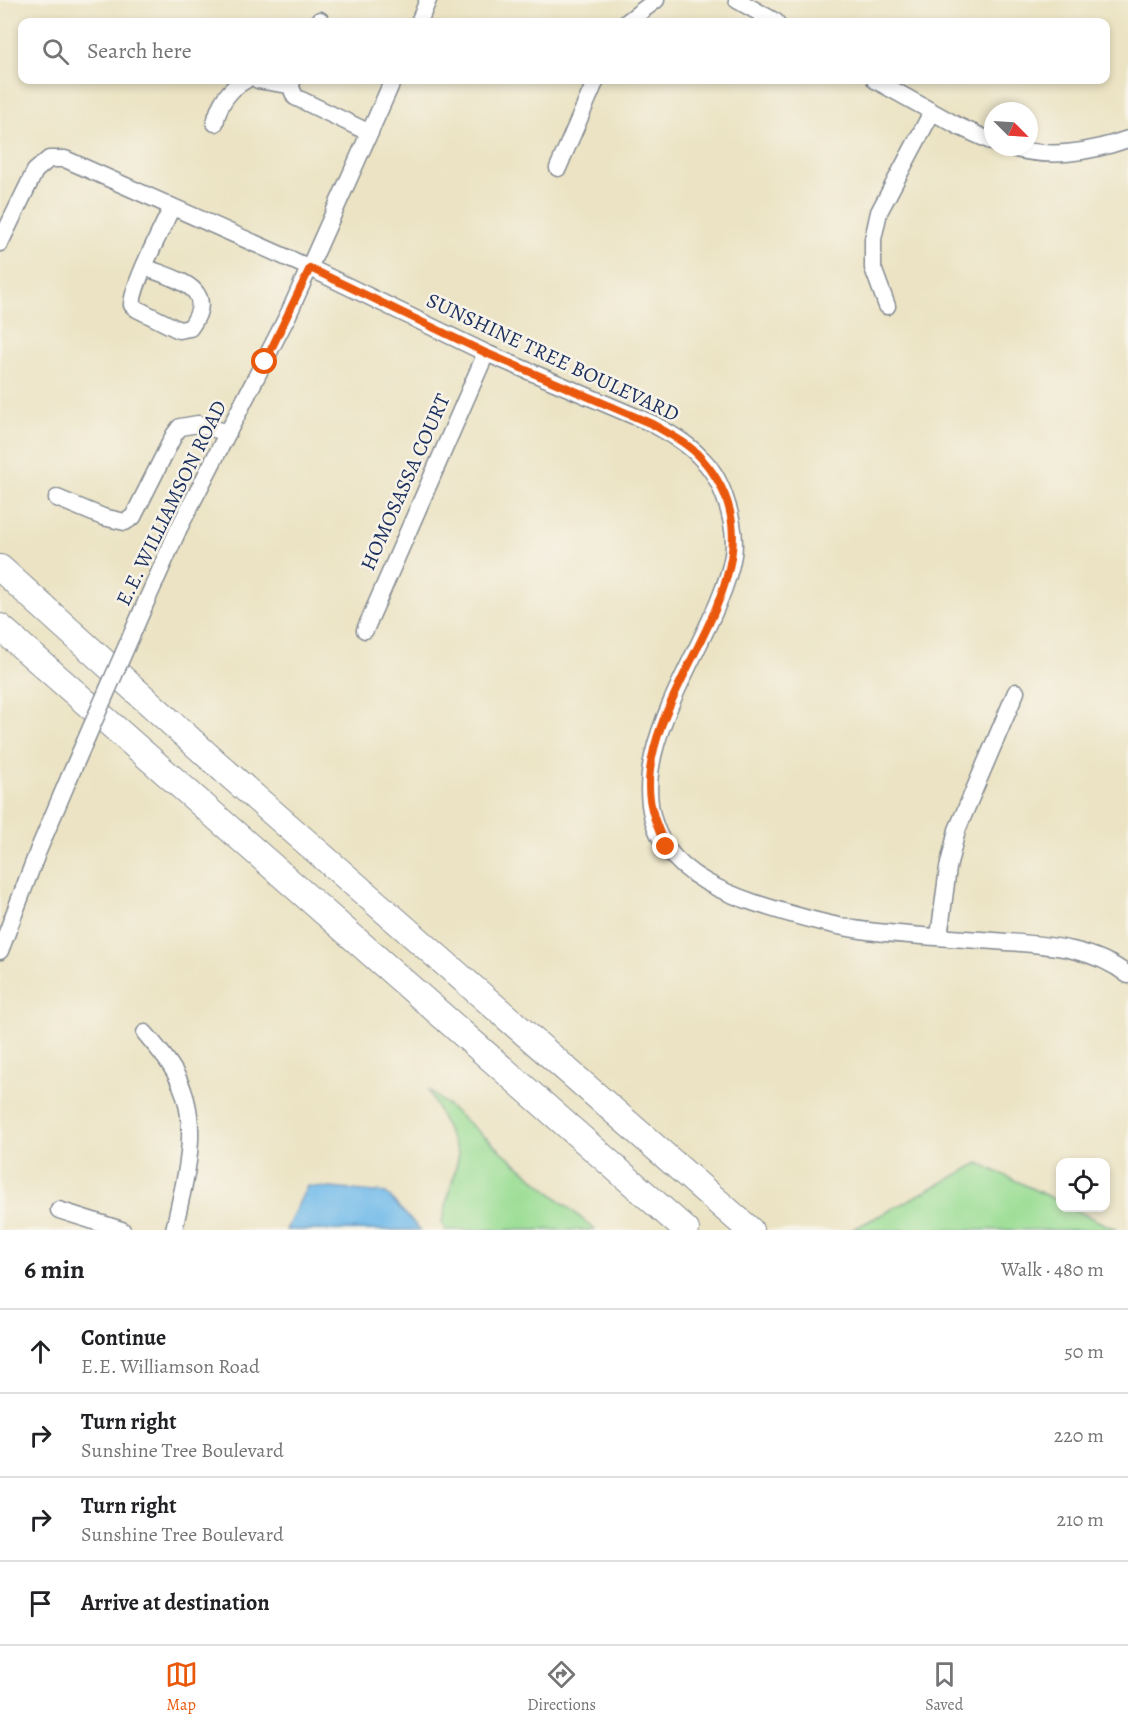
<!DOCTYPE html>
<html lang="en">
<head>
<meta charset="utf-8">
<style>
  :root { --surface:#fff; --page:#f6f6f6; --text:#202124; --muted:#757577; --line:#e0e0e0; --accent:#ea580c }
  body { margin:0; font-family:Alegreya,serif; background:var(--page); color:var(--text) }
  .controls { position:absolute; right:18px; bottom:18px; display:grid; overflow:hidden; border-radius:12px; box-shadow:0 3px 9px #0003 }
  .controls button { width:54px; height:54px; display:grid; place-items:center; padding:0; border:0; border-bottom:2px solid var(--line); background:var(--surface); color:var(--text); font:30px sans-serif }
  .compass { position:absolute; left:984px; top:102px; width:54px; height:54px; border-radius:50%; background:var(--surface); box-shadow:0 3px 9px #0003; rotate:114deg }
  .stop { position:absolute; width:18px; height:18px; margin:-14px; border:4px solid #ea580c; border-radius:50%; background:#fff }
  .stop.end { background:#ea580c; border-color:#fff; box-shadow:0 2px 6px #0008 }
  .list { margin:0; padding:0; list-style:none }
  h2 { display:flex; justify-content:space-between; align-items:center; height:78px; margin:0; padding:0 24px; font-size:26px }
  h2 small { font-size:20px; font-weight:400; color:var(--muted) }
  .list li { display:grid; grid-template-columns:39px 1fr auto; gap:18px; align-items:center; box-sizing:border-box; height:84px; padding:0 24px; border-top:2px solid var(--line) }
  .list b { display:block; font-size:22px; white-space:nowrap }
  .list p { margin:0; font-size:20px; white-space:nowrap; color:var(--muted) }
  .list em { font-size:20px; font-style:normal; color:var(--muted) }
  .icon { flex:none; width:33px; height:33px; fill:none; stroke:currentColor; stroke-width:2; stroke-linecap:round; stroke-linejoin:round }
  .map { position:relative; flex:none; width:1128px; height:1230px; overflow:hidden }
  .search { position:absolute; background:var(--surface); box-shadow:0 3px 9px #0003; left:18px; right:18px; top:18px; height:66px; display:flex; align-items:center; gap:15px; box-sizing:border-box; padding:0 21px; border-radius:12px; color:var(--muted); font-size:22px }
  .sheet { height:414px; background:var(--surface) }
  nav { display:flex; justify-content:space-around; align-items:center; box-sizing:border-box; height:84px; border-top:2px solid var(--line); background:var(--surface); font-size:16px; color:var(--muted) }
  nav a { display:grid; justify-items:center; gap:3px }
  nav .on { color:var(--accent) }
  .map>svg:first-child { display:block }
  .green { fill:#9cde96; stroke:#5c867a; stroke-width:1.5 }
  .water { fill:#72bbea; stroke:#4675a4; stroke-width:1.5 }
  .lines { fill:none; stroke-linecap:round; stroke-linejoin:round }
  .minor-casing { stroke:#838990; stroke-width:19 }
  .highway-casing { stroke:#838990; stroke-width:28 }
  .minor { stroke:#fff; stroke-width:16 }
  .highway { stroke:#fff; stroke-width:26 }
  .minor-bridge-casing { stroke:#838990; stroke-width:19; stroke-linecap:butt }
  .minor-bridge { stroke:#fff; stroke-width:16 }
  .route { stroke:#ea580c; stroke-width:8 }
  .labels { text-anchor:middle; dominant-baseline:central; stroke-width:5; stroke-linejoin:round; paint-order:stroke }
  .street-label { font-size:21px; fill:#1b2f5e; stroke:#f7f3e8 }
</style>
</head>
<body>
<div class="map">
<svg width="1128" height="1230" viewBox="0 0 1128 1230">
  <rect width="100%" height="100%" fill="#f7f3e8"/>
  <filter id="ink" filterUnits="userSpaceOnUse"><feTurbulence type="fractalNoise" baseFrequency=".0167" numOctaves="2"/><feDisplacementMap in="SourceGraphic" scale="12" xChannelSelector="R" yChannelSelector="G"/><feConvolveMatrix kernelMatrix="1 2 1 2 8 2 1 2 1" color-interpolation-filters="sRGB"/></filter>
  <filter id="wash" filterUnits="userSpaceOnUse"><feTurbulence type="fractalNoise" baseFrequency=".008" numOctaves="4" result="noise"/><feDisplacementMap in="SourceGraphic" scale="24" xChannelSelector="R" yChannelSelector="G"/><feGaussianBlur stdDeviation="1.35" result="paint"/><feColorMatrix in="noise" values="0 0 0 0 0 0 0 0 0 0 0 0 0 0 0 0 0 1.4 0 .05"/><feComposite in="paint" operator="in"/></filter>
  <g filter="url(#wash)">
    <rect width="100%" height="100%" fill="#ebe3c3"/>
    <path class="green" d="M 428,1089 L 595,1230 L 445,1230 L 442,1222 L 459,1155 Z
      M 979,1163 L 1060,1202 L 1060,1208 L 1071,1208 L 1117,1230 L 852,1230 Z"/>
    <path class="water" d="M 307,1186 L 386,1193 L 420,1230 L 286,1230 Z"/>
  </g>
  <g filter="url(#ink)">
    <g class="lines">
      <defs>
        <path id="minor" d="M 737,0 L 776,22
          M 319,22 L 320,20
          M 419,22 L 428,0
          M 627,22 L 656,0
          M 258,80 L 290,85
          M 293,80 L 290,85 L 295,97 L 370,133
          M 875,80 L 958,126 L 993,142
          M 215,123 C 219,104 228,89 246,80
          M 1008,147 C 1049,159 1088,153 1128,139
          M 558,168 L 596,80
          M 0,243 L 35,171 L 49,159 L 65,159 L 310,268 L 486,353 L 653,424 C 669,433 687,443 700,457 C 712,468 720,483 725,498 C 731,515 736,537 733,555 C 719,641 607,760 666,847 C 686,876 722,892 755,903 C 792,915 829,926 868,931 C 909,936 952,938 994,941 C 1040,945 1090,945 1128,975
          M 145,267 C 175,280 220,287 190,328 L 179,330 L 137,309 L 132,305 C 133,283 162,229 172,207
          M 887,306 L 873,268 L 873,239 L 879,212 L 932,112
          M 57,498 L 103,517 L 125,522 L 133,517 L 174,435 L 180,427 L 198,424 L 228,433
          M 142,611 L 179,528 L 289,313 L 393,80
          M 365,630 L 486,353
          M 939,937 L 948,868 L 957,830 L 1016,692
          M 0,951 L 38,851 L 69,778
          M 145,1033 C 155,1045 166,1057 174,1071 C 204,1122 185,1176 174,1230
          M 59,1210 L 122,1230"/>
        <path id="highway" d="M 0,568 L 217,764 L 750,1230
          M 0,627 L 686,1230"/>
      </defs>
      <use href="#minor" class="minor-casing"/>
      <use href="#highway" class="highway-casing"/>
      <use href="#minor" class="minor"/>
      <use href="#highway" class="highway"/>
      <defs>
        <path id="minor-bridge" d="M 69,778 L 142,611"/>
      </defs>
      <use href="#minor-bridge" class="minor-bridge-casing"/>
      <use href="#minor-bridge" class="minor-bridge"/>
    </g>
  </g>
  <g class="lines" filter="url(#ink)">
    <path class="route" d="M 265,362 L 310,268 L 486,353 L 652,424 C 669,434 688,443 701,458 C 796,563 649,676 649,786 C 649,808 657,827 666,847"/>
  </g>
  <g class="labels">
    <g class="street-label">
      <text transform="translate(553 357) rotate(25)">SUNSHINE TREE BOULEVARD</text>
      <text transform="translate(405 482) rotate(-66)">HOMOSASSA COURT</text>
      <text transform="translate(171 503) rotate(-64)">E.E. WILLIAMSON ROAD</text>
    </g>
  </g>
</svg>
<div class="controls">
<button><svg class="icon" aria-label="locate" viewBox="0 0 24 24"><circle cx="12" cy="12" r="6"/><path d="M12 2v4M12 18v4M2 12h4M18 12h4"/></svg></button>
</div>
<svg class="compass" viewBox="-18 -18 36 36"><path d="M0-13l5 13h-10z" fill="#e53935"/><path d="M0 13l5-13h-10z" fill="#757577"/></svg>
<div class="stop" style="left:265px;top:362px"></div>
<div class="stop end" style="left:666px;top:847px"></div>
<div class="search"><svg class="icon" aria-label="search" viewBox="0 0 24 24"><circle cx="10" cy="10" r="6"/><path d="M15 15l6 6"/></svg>Search here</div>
</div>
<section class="sheet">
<h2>6 min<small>Walk · 480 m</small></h2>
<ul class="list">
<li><svg class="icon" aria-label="ahead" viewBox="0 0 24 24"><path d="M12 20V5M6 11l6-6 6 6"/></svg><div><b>Continue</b><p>E.E. Williamson Road</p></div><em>50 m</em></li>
<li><svg class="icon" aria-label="right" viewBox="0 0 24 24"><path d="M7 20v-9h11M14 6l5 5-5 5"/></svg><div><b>Turn right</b><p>Sunshine Tree Boulevard</p></div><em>220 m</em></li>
<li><svg class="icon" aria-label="right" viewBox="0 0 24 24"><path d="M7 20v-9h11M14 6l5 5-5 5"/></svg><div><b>Turn right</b><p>Sunshine Tree Boulevard</p></div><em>210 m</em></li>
<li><svg class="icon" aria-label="arrive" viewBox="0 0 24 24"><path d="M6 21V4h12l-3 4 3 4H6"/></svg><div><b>Arrive at destination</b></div></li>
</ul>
</section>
<nav>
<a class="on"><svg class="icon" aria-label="map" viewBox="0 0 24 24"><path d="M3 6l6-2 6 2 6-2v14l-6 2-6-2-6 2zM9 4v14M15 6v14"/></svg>Map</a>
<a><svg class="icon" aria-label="directions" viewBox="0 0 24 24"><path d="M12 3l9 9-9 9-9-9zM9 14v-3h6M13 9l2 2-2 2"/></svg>Directions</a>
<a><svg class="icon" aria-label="saved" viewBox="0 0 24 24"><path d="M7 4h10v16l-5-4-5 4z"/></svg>Saved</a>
</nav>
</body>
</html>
